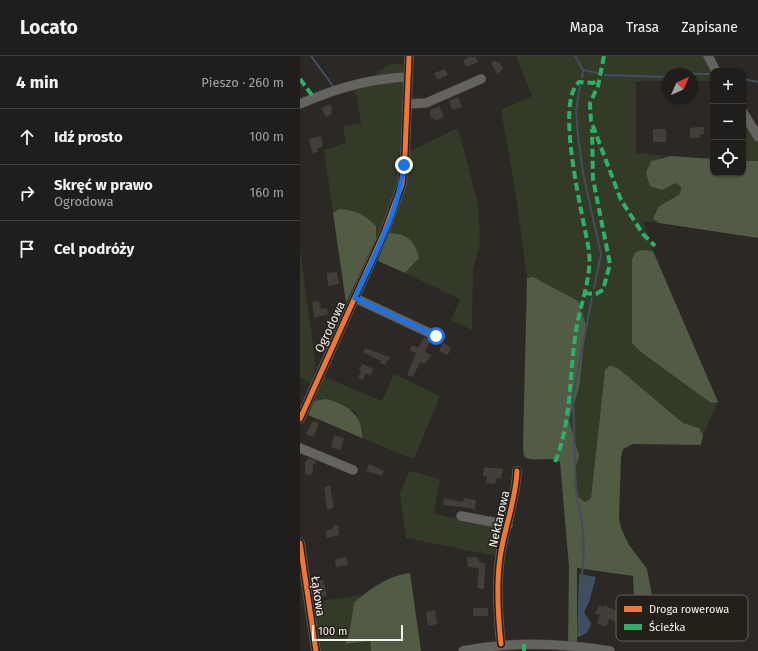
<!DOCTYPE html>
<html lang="pl">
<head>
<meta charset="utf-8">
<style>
  :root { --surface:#201e1c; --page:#282725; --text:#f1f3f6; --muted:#a2a2a3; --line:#3d3c3b }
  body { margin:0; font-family:"Fira Sans",sans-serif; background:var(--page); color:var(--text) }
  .controls { position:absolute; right:12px; top:12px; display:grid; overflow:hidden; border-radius:8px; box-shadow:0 1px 3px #0004 }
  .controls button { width:36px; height:36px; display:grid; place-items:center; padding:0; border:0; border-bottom:1px solid var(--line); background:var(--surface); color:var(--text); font:20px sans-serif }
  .compass { position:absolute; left:362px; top:12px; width:36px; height:36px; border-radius:50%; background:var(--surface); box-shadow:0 1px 3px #0004; rotate:45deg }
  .scale { position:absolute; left:12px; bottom:10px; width:91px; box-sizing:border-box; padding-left:4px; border:2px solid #f6f3ef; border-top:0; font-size:11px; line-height:14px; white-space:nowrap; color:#f6f3ef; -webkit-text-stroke:3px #241f19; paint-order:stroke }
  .stop { position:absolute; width:12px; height:12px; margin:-9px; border:3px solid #1a73e8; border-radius:50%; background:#fff }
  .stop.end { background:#1a73e8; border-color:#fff; box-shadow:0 1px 4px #0008 }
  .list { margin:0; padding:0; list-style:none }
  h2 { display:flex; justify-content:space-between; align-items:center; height:52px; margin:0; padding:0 16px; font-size:17px }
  h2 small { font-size:13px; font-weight:400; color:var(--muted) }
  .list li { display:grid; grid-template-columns:26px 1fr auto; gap:12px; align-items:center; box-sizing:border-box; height:56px; padding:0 16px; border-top:1px solid var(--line) }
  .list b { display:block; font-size:15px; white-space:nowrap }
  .list p { margin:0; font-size:13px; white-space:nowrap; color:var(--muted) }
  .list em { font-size:13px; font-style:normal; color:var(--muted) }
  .icon { flex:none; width:22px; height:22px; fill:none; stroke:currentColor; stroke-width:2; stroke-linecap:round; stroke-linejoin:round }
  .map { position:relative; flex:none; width:458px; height:595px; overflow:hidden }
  header { display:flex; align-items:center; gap:24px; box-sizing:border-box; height:56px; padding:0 20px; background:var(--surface); border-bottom:1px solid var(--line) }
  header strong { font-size:19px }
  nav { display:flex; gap:22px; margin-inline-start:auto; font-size:14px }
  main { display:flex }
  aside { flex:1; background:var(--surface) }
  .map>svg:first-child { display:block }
  .green { fill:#343a28 }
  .forest { fill:#525b44 }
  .water { fill:#3f4e61 }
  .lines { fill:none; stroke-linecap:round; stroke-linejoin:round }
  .stream { stroke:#3f4e61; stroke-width:2 }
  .building { fill:#423e38 }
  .minor-casing { stroke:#494644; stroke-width:10 }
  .minor { stroke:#656360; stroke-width:9 }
  .quiet { stroke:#2db169; stroke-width:4; stroke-dasharray:8 4; stroke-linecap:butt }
  .cycleway-casing { stroke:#241f19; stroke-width:8 }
  .cycleway { stroke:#f07635; stroke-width:5 }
  .route { stroke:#1a73e8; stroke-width:5 }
  .labels { text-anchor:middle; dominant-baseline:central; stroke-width:3; stroke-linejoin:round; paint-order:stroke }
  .street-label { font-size:12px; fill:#f6f3ef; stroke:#241f19 }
  .key { fill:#241f19; stroke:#635f59; stroke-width:1 }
  .key-label { font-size:11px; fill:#f6f3ef }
</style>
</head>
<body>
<header>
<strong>Locato</strong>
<nav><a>Mapa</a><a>Trasa</a><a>Zapisane</a></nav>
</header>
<main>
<aside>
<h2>4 min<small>Pieszo · 260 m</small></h2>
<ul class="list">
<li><svg class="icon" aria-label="ahead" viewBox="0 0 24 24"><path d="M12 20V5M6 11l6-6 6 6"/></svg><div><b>Idź prosto</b></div><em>100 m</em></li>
<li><svg class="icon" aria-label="right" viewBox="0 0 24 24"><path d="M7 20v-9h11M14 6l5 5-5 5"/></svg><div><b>Skręć w prawo</b><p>Ogrodowa</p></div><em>160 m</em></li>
<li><svg class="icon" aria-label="arrive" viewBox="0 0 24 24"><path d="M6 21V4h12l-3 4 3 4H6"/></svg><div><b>Cel podróży</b></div></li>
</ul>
</aside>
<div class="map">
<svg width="458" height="595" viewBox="0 0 458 595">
  <rect width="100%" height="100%" fill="#2b2825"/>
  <path class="green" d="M 216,0 L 404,0 L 413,15 L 413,25 L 392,25 L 392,18 L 368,18 L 368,25 L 336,25 L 336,97 L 371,100 L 360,101 L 361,134 L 377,127 L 381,131 L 380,138 L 358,151 L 353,163 L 359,167 L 343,165 L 353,195 L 341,194 L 332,203 L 332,287 L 411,347 L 418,346 L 403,379 L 399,372 L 383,367 L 319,313 L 310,309 L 305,315 L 291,442 L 285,446 L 278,441 L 275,413 L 279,400 L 269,364 L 274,351 L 278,245 L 233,221 L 227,222 L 215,133 L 201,54 L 232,40 Z
    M 92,8 L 102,8 L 104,13 L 98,129 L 76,183 L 39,153 L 33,157 L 24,94 L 46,87 L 43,70 L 61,67 L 57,40 L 54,36 L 82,13 Z
    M 409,33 L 413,33 L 413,103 L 409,103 Z
    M 443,62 L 458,87 L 458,105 L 443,105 Z
    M 158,72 L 178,148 L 180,188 L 173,213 L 172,274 L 151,264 L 160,243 L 105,217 L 119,202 L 88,177 L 105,132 L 110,95 Z
    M 0,194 L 16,311 L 11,328 L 0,321 Z
    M 94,318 L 140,340 L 114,403 L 62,382 L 63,374 L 55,356 L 25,343 L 14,345 L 24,321 L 82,345 Z
    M 109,415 L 140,423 L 134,458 L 206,473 L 197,500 L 106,482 L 100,437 Z
    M 63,539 L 54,547 L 49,579 L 45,588 L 70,585 L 71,595 L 21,595 L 13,546 Z"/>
  <path class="forest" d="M 371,100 L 413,103 L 413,117 L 443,117 L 443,105 L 458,105 L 458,182 L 359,167 L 353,163 L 358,151 L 380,138 L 381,131 L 376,127 L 362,134 L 350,130 L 346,117 L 351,105 Z
    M 39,153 C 55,154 64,158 76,170 L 76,183 L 46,247 L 33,157 Z
    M 88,177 C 107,178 114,183 119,202 L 105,217 L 78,205 Z
    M 341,194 L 353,195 L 418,346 L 411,347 L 341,296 L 332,287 L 332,203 L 336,196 Z
    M 233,221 L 278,245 L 286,269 L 279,332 L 269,364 L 279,400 L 275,413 L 278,441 L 285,446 L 291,442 L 305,314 L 310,309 L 319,313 L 383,367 L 399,372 L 403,379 L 401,389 L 333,388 L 323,393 L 321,401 L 319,462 L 321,472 L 329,489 L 347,513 L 354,550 L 352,557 L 335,560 L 333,520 L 277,512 L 277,586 L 268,586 L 269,511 L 260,406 C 247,399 238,407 224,401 L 223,390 L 227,222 Z
    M 25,343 C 45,347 64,359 62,382 L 8,359 L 14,345 Z
    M 110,517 L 121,595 L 71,595 L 70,585 L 45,588 L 49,579 L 54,547 C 70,532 88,520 110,517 Z"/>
  <path class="water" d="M 279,518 L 296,521 L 289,546 L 284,556 L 291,567 C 289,576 286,579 277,581 Z"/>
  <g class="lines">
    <path class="stream" d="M 11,0 L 33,30
      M 275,0 L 283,14 L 297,17
      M 379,18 L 413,18
      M 305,19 L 368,21
      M 282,21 L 283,14
      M 443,23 L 458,26
      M 280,30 L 276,55 L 278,79 L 283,117 L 301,198 L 294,232
      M 282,519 C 285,493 285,466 276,441 L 273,340 L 292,242"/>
  </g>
  <path class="building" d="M 170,0 L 173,2 L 175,0 L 178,6 L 166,11 L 163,5 Z
    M 196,4 L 197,7 L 200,6 L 203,13 L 197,18 L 191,6 Z
    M 145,13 L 148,19 L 137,24 L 134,17 Z
    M 158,41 L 162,51 L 152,54 L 149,45 Z
    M 30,48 L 33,54 L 31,55 L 32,58 L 26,61 L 21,52 Z
    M 139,50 L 144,61 L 135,65 L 134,62 L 131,63 L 130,54 Z
    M 397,71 L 404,71 L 404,78 L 400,78 L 400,82 L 390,82 L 390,72 Z
    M 353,73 L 366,73 L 366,86 L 353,86 Z
    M 21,80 L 23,91 L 17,92 L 18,96 L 12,97 L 9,83 Z
    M 37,216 L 39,228 L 28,230 L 27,217 Z
    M 19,245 L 21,253 L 27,252 L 28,258 L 14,262 L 12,246 Z
    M 124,281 L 130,284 L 125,296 L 131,299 L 125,308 L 120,306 L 113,321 L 107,319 L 116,297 L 109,294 L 112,289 L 118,292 Z
    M 143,287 L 151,291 L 148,299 L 139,295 Z
    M 65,292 L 90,301 L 85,309 L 80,307 L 81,305 L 63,296 Z
    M 62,308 L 74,313 L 70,320 L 66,317 L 63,324 L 58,322 L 61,315 L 59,314 Z
    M 13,365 L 19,367 L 14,381 L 6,378 Z
    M 34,379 L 44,382 L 41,394 L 31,391 Z
    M 8,402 L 16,405 L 15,408 L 13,408 L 12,419 L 5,418 L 5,407 Z
    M 69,408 L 84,415 L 82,420 L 66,415 Z
    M 184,411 L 203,413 L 201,423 L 197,422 L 195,428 L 186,427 L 187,420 L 183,420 Z
    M 30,429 L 34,452 L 27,454 L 24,432 Z
    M 144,442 L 163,446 L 164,442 L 176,444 L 175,453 L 143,449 Z
    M 38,469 L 39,479 L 27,482 L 26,474 L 33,473 L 33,470 Z
    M 47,501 L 48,509 L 36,511 L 35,503 Z
    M 167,501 L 176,501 L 178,502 L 180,507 L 185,507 L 184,533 L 177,532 L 179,512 L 168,511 Z
    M 23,524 L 27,540 L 19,541 L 18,525 Z
    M 299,549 L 303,551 L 304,549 L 320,557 L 317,566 L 309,563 L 306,571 L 297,567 L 300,559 L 295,558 Z
    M 173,552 L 188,552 L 188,560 L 173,560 Z
    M 135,554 L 137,568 L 128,570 L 126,556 Z"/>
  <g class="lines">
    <defs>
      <path id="minor" d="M 408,0 L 416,15
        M 0,48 C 34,33 70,22 108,21
        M 107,48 L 126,47 L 181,23
        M 443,56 L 458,81
        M 55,242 L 136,280
        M 0,363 L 84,177 L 102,128 L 105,98 L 109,0
        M 0,392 L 53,414
        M 161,460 L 208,469
        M 0,487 L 16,595
        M 201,588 C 198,560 196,530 200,502 C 204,472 216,445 217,415
        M 163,595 C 211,585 261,587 310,595"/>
    </defs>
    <use href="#minor" class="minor-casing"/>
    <use href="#minor" class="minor"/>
    <path class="quiet" d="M 304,0 L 298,30 L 290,47 L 291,65 L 321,144 L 343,178 L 355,190
      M 0,23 L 14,42
      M 284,237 L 296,238 L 303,234 L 310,208 L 293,123 L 292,73
      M 255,406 C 272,365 269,318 276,275 C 280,248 292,222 289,195 C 284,163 254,47 279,26 L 293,27 L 299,24
      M 224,588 L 224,595"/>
    <defs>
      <path id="cycleway" d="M 0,363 L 84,177 L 102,128 L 105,98 L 109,0
        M 0,487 L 16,595
        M 201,588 C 198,560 196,530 200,502 C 204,472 216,445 217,415"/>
    </defs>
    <use href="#cycleway" class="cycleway-casing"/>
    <use href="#cycleway" class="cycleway"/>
  </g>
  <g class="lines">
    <path class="route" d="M 104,109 C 99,156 74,199 55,242 L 136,280"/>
  </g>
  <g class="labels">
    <g class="street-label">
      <text transform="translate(30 271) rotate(-65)">Ogrodowa</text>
      <text transform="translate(199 463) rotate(-77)">Nektarowa</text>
      <text transform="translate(18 540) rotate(82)">Łąkowa</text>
    </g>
  </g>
  <rect x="316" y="539" width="132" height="46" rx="6" class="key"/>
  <rect x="324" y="550" width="18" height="6" fill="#f07635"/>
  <rect x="324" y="568" width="18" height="6" fill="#2db169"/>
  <g class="key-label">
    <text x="349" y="557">Droga rowerowa</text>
    <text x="349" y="575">Ścieżka</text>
  </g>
</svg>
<div class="controls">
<button>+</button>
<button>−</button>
<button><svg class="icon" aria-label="locate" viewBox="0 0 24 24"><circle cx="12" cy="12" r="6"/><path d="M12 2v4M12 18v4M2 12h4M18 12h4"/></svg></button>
</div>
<svg class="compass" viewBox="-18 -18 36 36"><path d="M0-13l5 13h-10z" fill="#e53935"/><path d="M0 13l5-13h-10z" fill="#a2a2a3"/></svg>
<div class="scale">100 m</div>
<div class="stop" style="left:136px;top:280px"></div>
<div class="stop end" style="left:104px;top:109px"></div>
</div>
</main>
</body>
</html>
